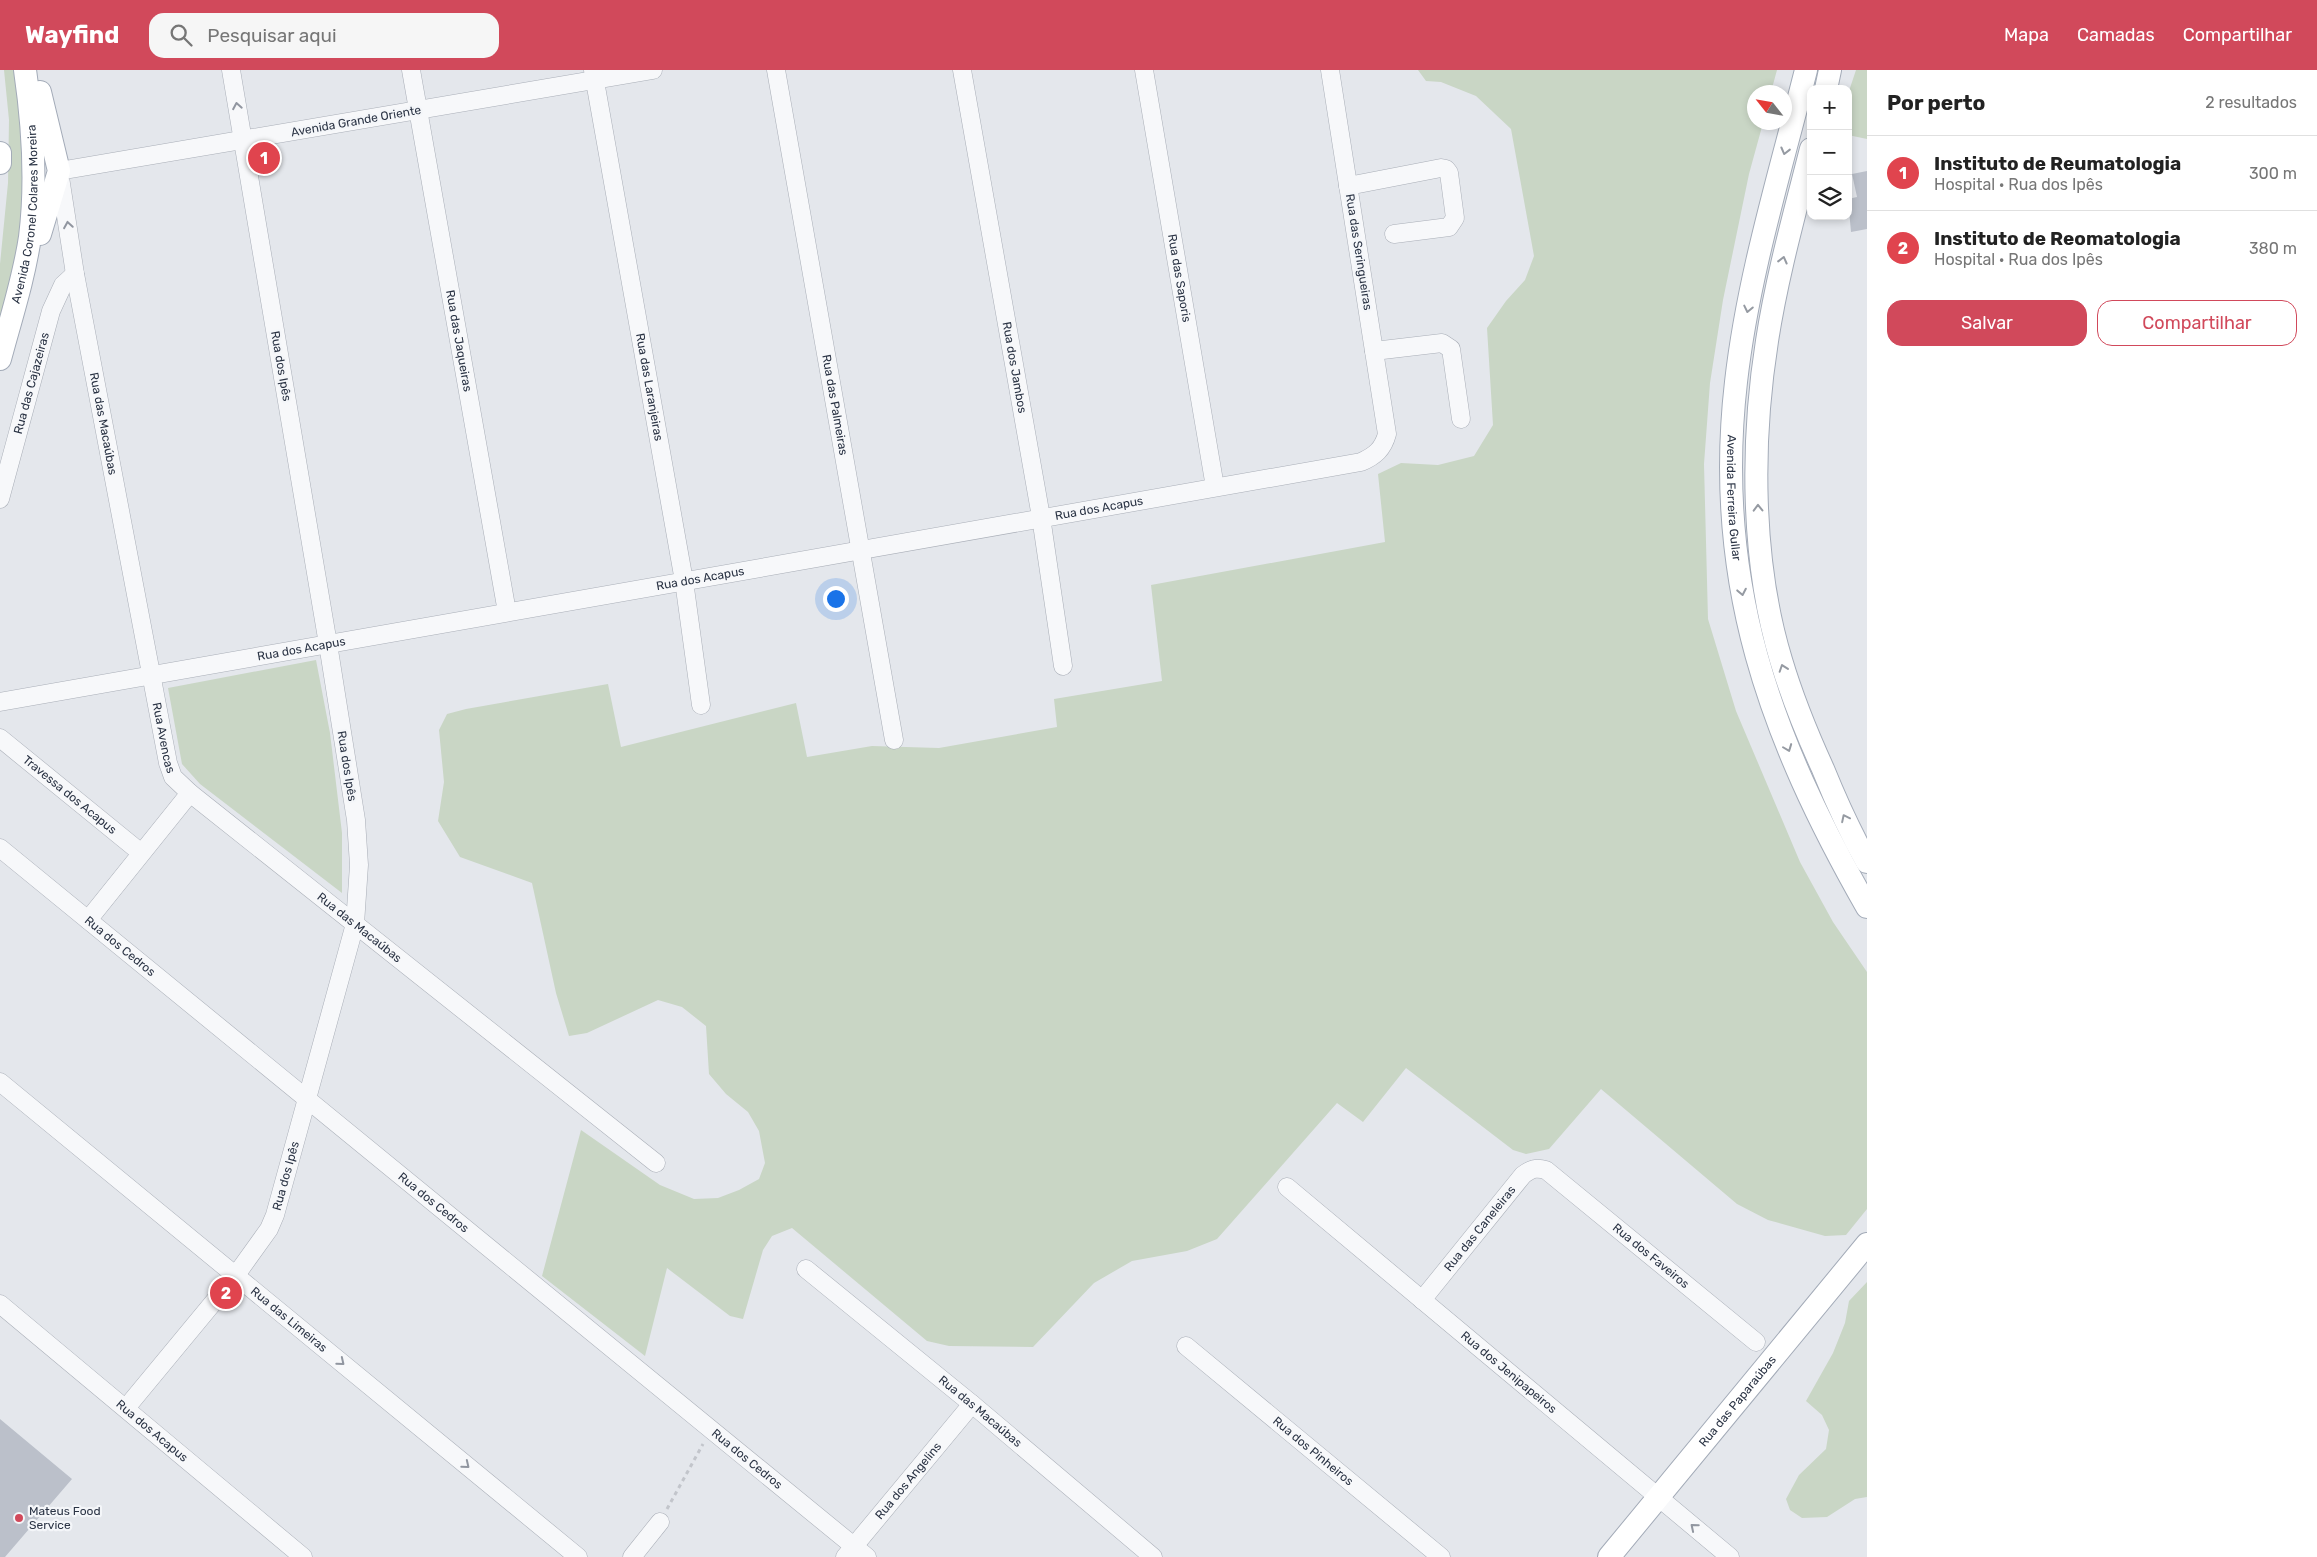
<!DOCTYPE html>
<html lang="pt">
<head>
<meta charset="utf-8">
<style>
  :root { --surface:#fff; --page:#f6f6f6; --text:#222; --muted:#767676; --line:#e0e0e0; --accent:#d1495b }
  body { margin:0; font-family:Rubik,sans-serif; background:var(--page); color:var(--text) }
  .controls { position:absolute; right:15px; top:15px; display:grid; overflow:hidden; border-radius:10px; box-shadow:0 2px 8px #0003 }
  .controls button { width:45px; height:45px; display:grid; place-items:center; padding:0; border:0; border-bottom:1px solid var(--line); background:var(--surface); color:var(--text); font:25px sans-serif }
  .compass { position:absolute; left:1747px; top:15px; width:45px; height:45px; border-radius:50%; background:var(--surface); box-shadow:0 2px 8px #0003; rotate:301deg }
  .you { position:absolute; left:835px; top:528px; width:18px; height:18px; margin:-12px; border:4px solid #fff; border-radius:50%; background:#1a73e8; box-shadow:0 0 0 8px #1a73e833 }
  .badge { display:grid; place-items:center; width:32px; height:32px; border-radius:50%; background:var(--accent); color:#fff; font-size:16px; font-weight:700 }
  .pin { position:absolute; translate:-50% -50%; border:2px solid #fff; box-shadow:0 1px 5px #0006 }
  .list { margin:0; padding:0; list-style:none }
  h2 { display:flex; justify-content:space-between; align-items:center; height:65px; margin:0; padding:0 20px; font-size:21px }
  h2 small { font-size:16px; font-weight:400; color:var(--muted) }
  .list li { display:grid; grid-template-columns:32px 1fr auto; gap:15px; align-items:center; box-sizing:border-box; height:75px; padding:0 20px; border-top:1px solid var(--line) }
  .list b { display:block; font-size:19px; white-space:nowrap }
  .list p { margin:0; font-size:16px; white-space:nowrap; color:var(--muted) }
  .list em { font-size:16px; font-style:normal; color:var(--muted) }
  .actions { display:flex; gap:10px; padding:15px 20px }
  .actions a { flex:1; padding:11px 0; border:1px solid var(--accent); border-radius:15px; text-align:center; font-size:18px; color:var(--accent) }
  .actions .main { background:var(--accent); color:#fff }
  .icon { flex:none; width:28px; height:28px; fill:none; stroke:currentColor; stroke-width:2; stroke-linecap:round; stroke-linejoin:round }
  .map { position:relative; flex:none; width:1867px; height:1487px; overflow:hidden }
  header { display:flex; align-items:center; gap:30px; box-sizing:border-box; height:70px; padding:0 25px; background:var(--accent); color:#fff }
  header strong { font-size:24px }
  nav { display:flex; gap:28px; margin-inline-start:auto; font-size:18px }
  .search { width:350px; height:45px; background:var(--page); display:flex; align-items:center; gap:12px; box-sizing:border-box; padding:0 18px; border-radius:15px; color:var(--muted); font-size:19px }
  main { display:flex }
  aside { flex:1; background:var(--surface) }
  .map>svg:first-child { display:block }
  .green { fill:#c9d6c5 }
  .building { fill:#bbc0ca }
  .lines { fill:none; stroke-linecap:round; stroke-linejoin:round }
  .minor-casing { stroke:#a9aeb7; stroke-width:19 }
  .major-casing { stroke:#a3abb8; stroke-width:24 }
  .path { stroke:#c2c5cb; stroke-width:3; stroke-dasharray:4 4; stroke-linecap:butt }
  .minor { stroke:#f7f8fa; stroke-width:18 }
  .major { stroke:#fff; stroke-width:22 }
  .oneway { stroke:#9196a0 }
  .oneway2 { stroke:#959aa2 }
  .poi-dot { fill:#d1495b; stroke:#f4f6f9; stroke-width:2 }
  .labels { text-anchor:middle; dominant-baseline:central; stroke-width:4.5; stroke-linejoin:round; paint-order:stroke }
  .street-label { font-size:12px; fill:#2b3445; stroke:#f4f6f9 }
  .poi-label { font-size:12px; fill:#2b3445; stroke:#f4f6f9; text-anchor:start }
</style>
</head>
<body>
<header>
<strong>Wayfind</strong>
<div class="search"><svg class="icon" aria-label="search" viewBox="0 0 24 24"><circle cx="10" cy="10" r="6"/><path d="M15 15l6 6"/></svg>Pesquisar aqui</div>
<nav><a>Mapa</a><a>Camadas</a><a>Compartilhar</a></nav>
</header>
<main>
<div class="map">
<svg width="1867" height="1487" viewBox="0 0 1867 1487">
  <rect width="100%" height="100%" fill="#e4e7ec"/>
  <path class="green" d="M 4,0 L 15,0 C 21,39 26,79 24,119 C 21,166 10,213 0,259 L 0,194 L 8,113 L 9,50 Z
    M 1418,0 L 1777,0 L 1771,22 L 1754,22 L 1754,52 L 1763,53 L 1749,104 L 1723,230 L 1710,313 L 1704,394 L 1708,549 L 1736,641 L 1800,792 L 1833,852 L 1867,902 L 1867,1139 L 1846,1165 L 1825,1166 L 1768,1150 L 1737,1134 L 1601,1019 L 1549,1079 L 1526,1084 L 1513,1080 L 1406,998 L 1363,1052 L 1337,1033 L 1217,1169 L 1187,1181 L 1132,1191 L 1094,1213 L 1033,1277 L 949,1276 L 927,1271 L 792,1158 L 772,1166 L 763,1180 L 743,1249 L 730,1246 L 667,1198 L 645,1286 L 542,1206 L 581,1060 L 660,1115 L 694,1129 L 718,1128 L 739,1120 L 759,1109 L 765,1093 L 759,1061 L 748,1042 L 726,1024 L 709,1004 L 706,956 L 682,937 L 658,930 L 587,963 L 569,966 L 556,923 L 532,813 L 460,787 L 438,751 L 444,712 L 439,660 L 447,644 L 466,639 L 608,614 L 621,677 L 796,633 L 807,687 L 872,676 L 939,678 L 1057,657 L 1054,629 L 1162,611 L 1151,515 L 1385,472 L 1378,404 L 1401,393 L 1438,395 L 1474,386 L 1493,355 L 1487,258 L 1506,231 L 1525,210 L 1534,186 L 1511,59 L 1476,26 L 1441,12 L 1426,11 Z
    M 1856,0 L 1867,0 L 1867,69 L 1848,65 L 1848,24 Z
    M 316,590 L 330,663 L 342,763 L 342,823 L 200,714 L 182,694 L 168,618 Z
    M 1867,1212 L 1867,1427 L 1855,1429 L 1827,1447 L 1802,1448 L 1790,1440 L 1786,1429 L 1799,1405 L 1826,1379 L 1829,1360 L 1822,1345 L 1806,1331 L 1833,1283 L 1845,1253 L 1849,1231 Z"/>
  <path class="building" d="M 1867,101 L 1867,159 L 1851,162 L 1848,129 L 1857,127 L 1852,104 Z
    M 0,1349 L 72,1409 L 5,1487 L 0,1487 Z"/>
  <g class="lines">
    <defs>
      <g id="minor">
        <path id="s1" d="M 411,0 L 507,542"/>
        <path id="s2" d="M 593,0 L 684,511 L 701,635"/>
        <path id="s3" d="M 653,0 L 59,101 L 75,204 L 168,693 L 173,707 L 190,723 L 656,1093"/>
        <path id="s4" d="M 776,0 L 894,670"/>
        <path id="s5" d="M 962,0 L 1041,447 L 1063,596"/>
        <path id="s6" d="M 1144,0 L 1215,417"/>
        <path d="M 1348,116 L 1441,98 L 1446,99 L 1449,103 L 1455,148 L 1449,157 L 1394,164"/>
        <path d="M 1374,281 L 1442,273 L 1451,279 L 1461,349"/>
        <path id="s7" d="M 0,429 L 51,241 L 63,215 L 75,204"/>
        <path id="s8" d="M 0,632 L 1361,392 C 1375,386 1383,379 1387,364 L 1330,0"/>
        <path id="s9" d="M 0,668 L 140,782"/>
        <path id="s10" d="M 0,778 L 867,1487"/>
        <path d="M 88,850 L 190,723"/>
        <path id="s11" d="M 0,1012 L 578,1487"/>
        <path id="s12" d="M 1287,1117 L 1730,1487"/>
        <path id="s13" d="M 806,1199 L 972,1334 L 1153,1487"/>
        <path id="s14" d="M 1422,1230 L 1523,1105 C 1531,1099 1536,1097 1546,1100 L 1756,1272"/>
        <path id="s15" d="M 0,1234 L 303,1487"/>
        <path id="s16" d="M 1186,1276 L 1441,1487"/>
        <path id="s17" d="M 126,1338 L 236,1205 L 269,1159 L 275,1145 L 355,854 L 359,795 L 356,750 L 328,574 L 231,0"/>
        <path d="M 632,1487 L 660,1452"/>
        <path id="s18" d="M 845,1487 L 972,1334"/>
      </g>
      <g id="major">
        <path id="s19" d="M 1806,0 C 1780,103 1748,206 1736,312 C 1713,511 1770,667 1867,837"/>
        <path d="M 1826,19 L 1830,0"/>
        <path d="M 1811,79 C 1795,142 1777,206 1767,271 C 1751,372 1751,491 1781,590 C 1792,627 1807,664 1823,699 C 1836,731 1850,762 1867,792"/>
        <path d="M 0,83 L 0,93"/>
        <path d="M 40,164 L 59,101 L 40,22"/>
        <path id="s20" d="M 0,289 C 11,248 24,208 30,167 C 37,111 33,55 25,0"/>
        <path id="s21" d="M 1609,1487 L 1867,1174"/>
      </g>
    </defs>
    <use href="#minor" class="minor-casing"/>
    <use href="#major" class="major-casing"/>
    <path class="path" d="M 667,1439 L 703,1374"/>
    <use href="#minor" class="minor"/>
    <use href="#major" class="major"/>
  </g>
  <defs><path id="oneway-chevron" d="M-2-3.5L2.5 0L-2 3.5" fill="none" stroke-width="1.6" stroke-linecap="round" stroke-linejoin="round" transform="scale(1.25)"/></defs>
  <g class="oneway">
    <use href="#oneway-chevron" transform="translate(237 36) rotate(-100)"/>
    <use href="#oneway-chevron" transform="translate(68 155) rotate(-99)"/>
    <use href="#oneway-chevron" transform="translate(341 1292) rotate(39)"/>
    <use href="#oneway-chevron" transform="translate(466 1395) rotate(39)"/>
    <use href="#oneway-chevron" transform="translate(1694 1457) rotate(-140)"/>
  </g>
  <g class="oneway2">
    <use href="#oneway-chevron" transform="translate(1785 81) rotate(104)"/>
    <use href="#oneway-chevron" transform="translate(1783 190) rotate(-76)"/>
    <use href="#oneway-chevron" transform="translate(1748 239) rotate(102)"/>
    <use href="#oneway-chevron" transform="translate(1758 438) rotate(-91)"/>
    <use href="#oneway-chevron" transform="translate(1742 522) rotate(79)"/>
    <use href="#oneway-chevron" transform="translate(1783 598) rotate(-109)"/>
    <use href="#oneway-chevron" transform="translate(1788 678) rotate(69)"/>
    <use href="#oneway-chevron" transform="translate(1845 748) rotate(-116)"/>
  </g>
  <circle class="poi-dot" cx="19" cy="1448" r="5"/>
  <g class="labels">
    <g class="street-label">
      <text transform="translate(356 51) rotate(-10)">Avenida Grande Oriente</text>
      <text stroke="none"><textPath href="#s20" startOffset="148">Avenida Coronel Colares Moreira</textPath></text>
      <text transform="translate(1359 182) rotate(81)">Rua das Seringueiras</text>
      <text stroke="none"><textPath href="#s6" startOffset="211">Rua das Saporis</textPath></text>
      <text stroke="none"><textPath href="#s1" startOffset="275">Rua das Jaqueiras</textPath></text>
      <text transform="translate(281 296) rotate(80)">Rua dos Ipês</text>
      <text stroke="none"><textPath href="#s5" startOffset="302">Rua dos Jambos</textPath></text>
      <text stroke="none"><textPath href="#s7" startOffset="120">Rua das Cajazeiras</textPath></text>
      <text stroke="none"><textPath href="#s2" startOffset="322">Rua das Laranjeiras</textPath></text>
      <text stroke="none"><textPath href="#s4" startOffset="340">Rua das Palmeiras</textPath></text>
      <text stroke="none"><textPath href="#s3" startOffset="859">Rua das Macaúbas</textPath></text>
      <text stroke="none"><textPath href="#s19" startOffset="436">Avenida Ferreira Gullar</textPath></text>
      <text stroke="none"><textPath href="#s8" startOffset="1116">Rua dos Acapus</textPath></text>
      <text stroke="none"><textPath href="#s8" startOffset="711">Rua dos Acapus</textPath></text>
      <text stroke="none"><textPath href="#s8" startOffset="306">Rua dos Acapus</textPath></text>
      <text stroke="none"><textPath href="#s3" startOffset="1179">Rua Avencas</textPath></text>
      <text transform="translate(347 696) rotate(81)">Rua dos Ipês</text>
      <text stroke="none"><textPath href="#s9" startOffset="90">Travessa dos Acapus</textPath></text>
      <text stroke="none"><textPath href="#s3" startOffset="1459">Rua das Macaúbas</textPath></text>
      <text stroke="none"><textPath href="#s10" startOffset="155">Rua dos Cedros</textPath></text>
      <text stroke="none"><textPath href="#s17" startOffset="285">Rua dos Ipês</textPath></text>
      <text stroke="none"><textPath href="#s10" startOffset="560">Rua dos Cedros</textPath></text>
      <text stroke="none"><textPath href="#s14" startOffset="92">Rua das Caneleiras</textPath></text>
      <text stroke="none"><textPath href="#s14" startOffset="321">Rua dos Faveiros</textPath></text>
      <text stroke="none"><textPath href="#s11" startOffset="374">Rua das Limeiras</textPath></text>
      <text stroke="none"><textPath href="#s12" startOffset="289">Rua dos Jenipapeiros</textPath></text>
      <text stroke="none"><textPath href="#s21" startOffset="202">Rua das Paparaúbas</textPath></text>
      <text stroke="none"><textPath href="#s13" startOffset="225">Rua das Macaúbas</textPath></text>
      <text stroke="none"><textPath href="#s15" startOffset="198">Rua dos Acapus</textPath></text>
      <text stroke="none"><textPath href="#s16" startOffset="165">Rua dos Pinheiros</textPath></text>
      <text stroke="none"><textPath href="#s10" startOffset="965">Rua dos Cedros</textPath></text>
      <text stroke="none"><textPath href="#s18" startOffset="99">Rua dos Angelins</textPath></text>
    </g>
    <g class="poi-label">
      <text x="29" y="1441">Mateus Food<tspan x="29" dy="14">Service</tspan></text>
    </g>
  </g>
</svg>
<div class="controls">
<button>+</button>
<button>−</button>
<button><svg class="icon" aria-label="layers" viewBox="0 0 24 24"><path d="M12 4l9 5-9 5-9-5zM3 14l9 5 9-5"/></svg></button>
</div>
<svg class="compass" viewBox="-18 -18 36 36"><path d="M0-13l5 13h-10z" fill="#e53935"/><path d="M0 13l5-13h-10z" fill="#767676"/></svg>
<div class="you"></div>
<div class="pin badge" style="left:264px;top:88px;background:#e0444e">1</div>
<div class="pin badge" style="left:226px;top:1223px;background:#e0444e">2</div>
</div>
<aside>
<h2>Por perto<small>2 resultados</small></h2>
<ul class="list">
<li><span class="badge" style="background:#e0444e">1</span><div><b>Instituto de Reumatologia</b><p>Hospital · Rua dos Ipês</p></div><em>300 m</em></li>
<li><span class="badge" style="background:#e0444e">2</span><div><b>Instituto de Reomatologia</b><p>Hospital · Rua dos Ipês</p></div><em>380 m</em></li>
</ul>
<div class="actions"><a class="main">Salvar</a><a>Compartilhar</a></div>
</aside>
</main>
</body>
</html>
